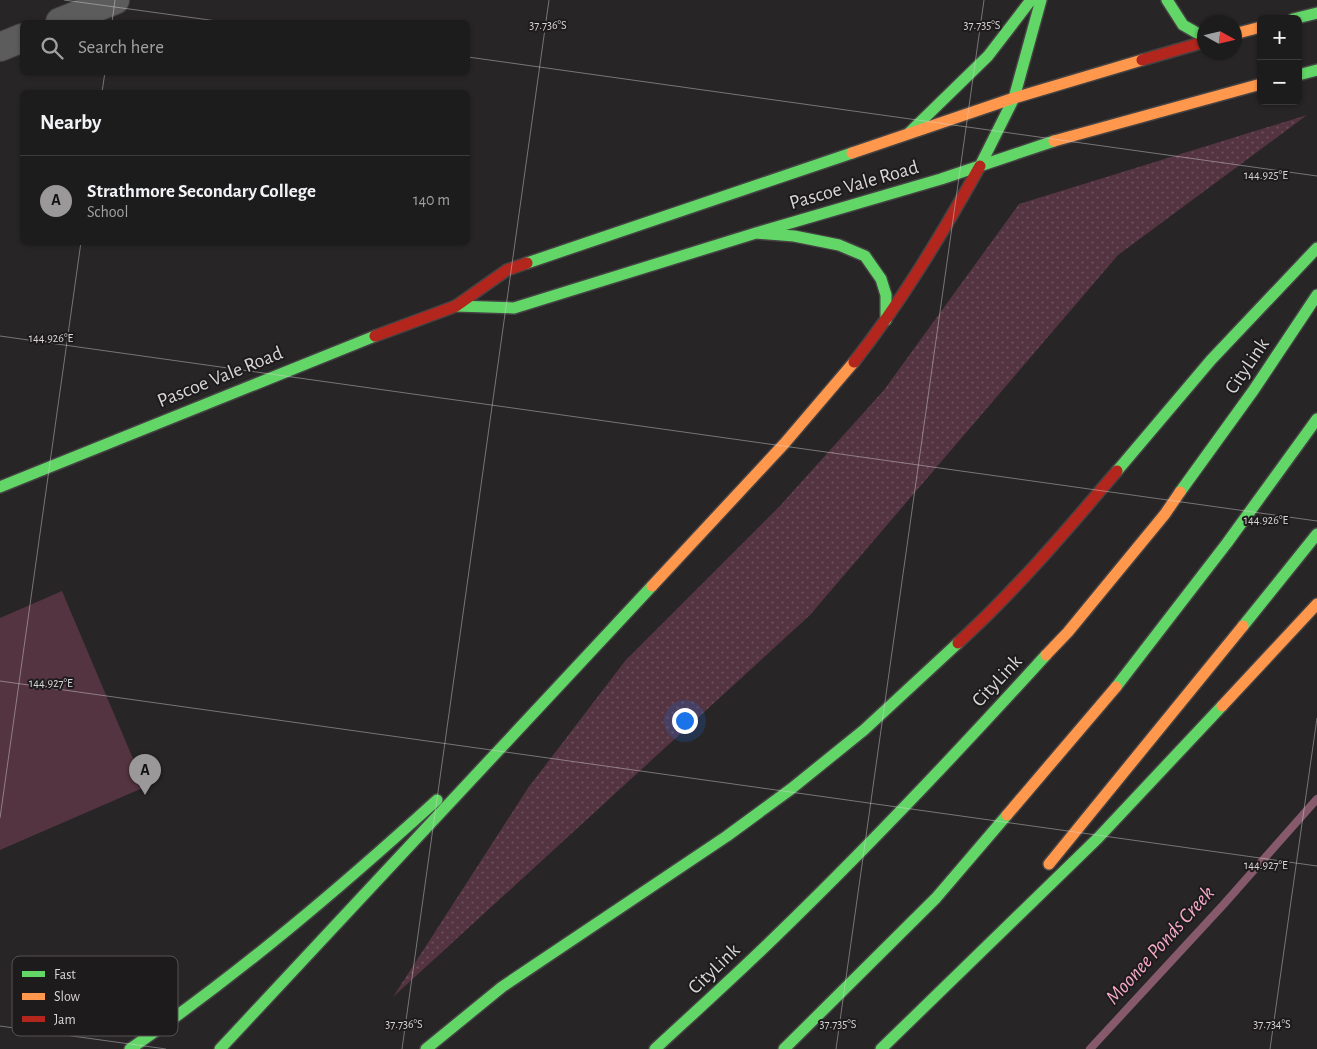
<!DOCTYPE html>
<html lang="en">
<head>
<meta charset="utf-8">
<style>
  :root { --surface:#1d1c1c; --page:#252525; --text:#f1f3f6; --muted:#a0a1a3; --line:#3b3a3b; --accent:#9b9899 }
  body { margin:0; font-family:"Alegreya Sans",sans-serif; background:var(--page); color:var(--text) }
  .controls { position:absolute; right:15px; top:15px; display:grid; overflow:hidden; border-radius:8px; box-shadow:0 1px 4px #0004 }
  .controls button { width:45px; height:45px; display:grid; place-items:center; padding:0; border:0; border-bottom:1px solid var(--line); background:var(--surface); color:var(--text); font:25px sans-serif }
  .compass { position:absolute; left:1197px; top:15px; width:45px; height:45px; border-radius:50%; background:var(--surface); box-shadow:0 1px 4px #0004; rotate:98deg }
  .you { position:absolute; left:684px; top:720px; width:18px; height:18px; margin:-12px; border:4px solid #fff; border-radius:50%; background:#1a73e8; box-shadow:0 0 0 8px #1a73e833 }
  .badge { display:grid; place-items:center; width:32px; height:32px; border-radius:50%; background:var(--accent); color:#111; font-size:16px; font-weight:700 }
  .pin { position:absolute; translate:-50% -41px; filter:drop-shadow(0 1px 2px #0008) }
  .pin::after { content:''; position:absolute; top:26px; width:18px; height:15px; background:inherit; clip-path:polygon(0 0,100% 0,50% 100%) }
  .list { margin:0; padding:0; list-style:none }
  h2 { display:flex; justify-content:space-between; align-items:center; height:65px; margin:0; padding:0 20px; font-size:21px }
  h2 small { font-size:16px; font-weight:400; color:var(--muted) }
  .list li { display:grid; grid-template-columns:32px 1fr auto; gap:15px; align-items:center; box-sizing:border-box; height:90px; padding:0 20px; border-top:1px solid var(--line) }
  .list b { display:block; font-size:19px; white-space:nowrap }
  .list p { margin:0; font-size:16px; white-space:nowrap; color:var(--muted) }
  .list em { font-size:16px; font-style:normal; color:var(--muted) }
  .icon { flex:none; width:28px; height:28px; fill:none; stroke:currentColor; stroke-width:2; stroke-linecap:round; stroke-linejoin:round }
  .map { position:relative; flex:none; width:1317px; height:1049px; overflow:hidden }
  .search { position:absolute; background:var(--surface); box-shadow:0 1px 4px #0004; left:20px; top:20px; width:450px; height:55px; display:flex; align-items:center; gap:12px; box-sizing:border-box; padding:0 18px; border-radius:8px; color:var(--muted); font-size:19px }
  .panel { position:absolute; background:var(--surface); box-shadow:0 1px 4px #0004; left:20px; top:90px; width:450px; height:155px; border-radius:8px }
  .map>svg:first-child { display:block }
  .grass { fill:url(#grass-dots) }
  .pitch { fill:#543441 }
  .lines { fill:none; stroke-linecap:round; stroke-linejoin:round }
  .stream { stroke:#875a6b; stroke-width:8 }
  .street-casing { stroke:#444243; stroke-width:30 }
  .fast-casing { stroke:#444243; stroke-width:14 }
  .slow-casing { stroke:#444243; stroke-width:14 }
  .jam-casing { stroke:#444243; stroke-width:14 }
  .street { stroke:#5d5c5c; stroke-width:28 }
  .fast { stroke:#63d668; stroke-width:11 }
  .slow { stroke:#ff974d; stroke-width:11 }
  .jam { stroke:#b3261e; stroke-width:11 }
  .ticks { fill:none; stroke:#d9d6d7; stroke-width:1; stroke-opacity:0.45 }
  .labels { text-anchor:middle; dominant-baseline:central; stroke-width:4; stroke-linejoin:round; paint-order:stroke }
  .street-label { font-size:20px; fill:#d9d6d7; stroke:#1e1b1c }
  .water-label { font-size:21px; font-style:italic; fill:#f7aac8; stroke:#1e1b1c }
  .key { fill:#1e1b1c; stroke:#565354; stroke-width:1 }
  .key-label { font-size:14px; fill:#d9d6d7 }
  .ticks-label { font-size:12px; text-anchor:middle; fill:#d9d6d7; stroke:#1e1b1c; stroke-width:4; stroke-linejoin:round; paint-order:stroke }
</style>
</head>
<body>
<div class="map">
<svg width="1317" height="1049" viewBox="0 0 1317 1049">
  <defs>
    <pattern id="grass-dots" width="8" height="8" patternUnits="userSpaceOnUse" patternTransform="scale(1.25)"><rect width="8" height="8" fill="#543441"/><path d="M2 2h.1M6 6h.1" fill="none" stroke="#6c515c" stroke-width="1.8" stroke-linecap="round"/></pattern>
  </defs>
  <rect width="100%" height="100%" fill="#272526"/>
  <path class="grass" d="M 1307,115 L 1118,255 L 810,615 L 393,997 L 528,788 L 625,661 L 778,508 L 884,390 L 1019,204 Z"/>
  <path class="pitch" d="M 62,591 L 145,787 L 0,850 L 0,618 Z"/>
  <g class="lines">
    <path class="stream" d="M 1090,1049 L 1224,904 L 1317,799"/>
    <defs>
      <path id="street" d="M 60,22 L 115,0
        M 0,47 L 22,38"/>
      <path id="fast" d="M 1167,0 L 1183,25 L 1204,37
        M 1293,19 L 1317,13
        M 1298,75 L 1317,70
        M 1014,98 L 1041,0
        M 909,133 L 988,56 L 1031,0
        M 980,166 L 1014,98
        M 756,233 L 794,236 L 839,245 L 865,256 L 881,279 L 886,295 L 886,320
        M 527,263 L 852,153
        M 456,306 L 514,308 L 756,233 L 941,179 L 1054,141
        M 1117,471 L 1211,360 L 1317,248
        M 0,487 L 375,336
        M 1180,492 L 1253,391 L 1317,295
        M 1243,626 L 1317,534
        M 1116,687 L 1227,543 L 1317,419
        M 130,1049 C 239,974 339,889 437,800
        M 220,1049 L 652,586
        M 426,1049 L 502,987 L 727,836 L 791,789 L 864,730 L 958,643
        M 655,1049 C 695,1012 735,976 774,938 C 868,847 958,752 1046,655
        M 784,1049 L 936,898 L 1007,815
        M 881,1049 L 1098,838 L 1222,706"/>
      <path id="slow" d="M 1234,34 L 1261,27
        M 1054,141 L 1261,84
        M 852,153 L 1014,98 L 1142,60
        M 652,586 L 784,444 L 854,362
        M 1046,655 L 1068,632 L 1165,514 L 1180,492
        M 1222,706 L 1317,604
        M 1007,815 L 1116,687
        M 1049,864 L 1243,626"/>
      <path id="jam" d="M 1142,60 L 1204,42
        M 375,336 L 456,306 L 507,270 L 527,263
        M 854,362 C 902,301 942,234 980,166
        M 958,643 C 1016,590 1066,531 1117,471"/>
    </defs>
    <use href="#street" class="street-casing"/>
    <use href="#fast" class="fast-casing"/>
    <use href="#slow" class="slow-casing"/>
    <use href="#jam" class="jam-casing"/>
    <use href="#street" class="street"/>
    <use href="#fast" class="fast"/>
    <use href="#slow" class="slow"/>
    <use href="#jam" class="jam"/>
  </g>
  <path class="ticks" d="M 64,0 L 224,22M 112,22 L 115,0M 468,57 L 1317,176M 102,92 L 105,72M 0,336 L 1317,521M 0,681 L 1317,866M 0,818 L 81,242M 0,1026 L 166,1049M 402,1049 L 549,0M 836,1049 L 984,0M 1270,1049 L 1317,718"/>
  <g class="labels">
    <g class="street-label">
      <text transform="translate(854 185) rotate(-16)">Pascoe Vale Road</text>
      <text transform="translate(1247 366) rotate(-56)">CityLink</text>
      <text transform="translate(220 377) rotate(-22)">Pascoe Vale Road</text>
      <text transform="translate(997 681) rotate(-47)">CityLink</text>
      <text transform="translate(714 969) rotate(-44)">CityLink</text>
    </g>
    <g class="water-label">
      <text transform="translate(1160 945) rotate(-48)">Moonee Ponds Creek</text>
    </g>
  </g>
  <rect x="12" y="956" width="166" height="80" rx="8" class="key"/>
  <rect x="22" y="971" width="23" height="6" fill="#63d668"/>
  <rect x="22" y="993" width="23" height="7" fill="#ff974d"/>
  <rect x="22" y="1016" width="23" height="6" fill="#b3261e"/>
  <g class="key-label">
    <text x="54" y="979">Fast</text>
    <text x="54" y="1001">Slow</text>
    <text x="54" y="1024">Jam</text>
  </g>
  <g class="ticks-label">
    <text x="548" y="29">37.736°S</text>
    <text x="982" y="29">37.735°S</text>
    <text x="1266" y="179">144.925°E</text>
    <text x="51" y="342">144.926°E</text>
    <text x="1266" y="524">144.926°E</text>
    <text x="51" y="687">144.927°E</text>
    <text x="1266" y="869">144.927°E</text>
    <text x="404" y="1028">37.736°S</text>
    <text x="838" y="1028">37.735°S</text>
    <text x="1272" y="1028">37.734°S</text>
  </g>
</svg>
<div class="controls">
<button>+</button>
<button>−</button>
</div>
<svg class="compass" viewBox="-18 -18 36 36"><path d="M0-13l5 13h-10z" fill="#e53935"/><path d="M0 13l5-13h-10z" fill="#a0a1a3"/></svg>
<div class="you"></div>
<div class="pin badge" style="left:145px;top:795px">A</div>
<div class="search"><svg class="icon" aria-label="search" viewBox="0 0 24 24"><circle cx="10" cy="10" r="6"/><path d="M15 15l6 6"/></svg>Search here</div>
<section class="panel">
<h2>Nearby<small></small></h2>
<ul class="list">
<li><span class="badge">A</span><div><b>Strathmore Secondary College</b><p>School</p></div><em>140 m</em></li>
</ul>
</section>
</div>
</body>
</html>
